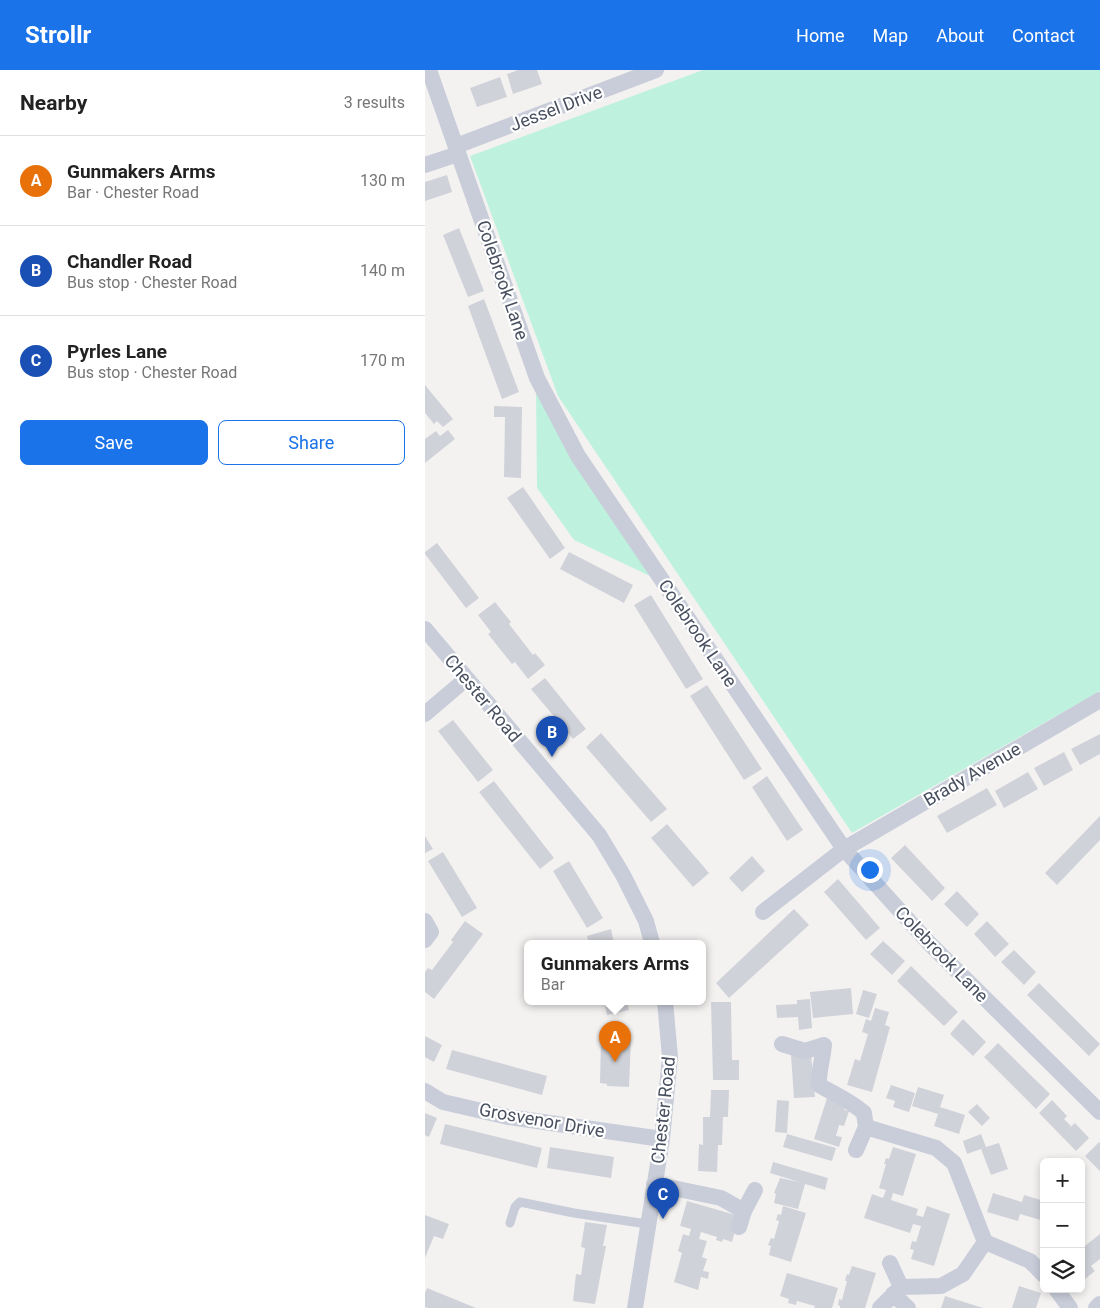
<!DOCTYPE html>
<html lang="en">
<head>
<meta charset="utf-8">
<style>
  :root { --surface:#fff; --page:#f2f2f2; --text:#222; --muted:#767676; --line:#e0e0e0; --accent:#1a73e8 }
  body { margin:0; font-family:Roboto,sans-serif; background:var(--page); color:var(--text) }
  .controls { position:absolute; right:15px; bottom:15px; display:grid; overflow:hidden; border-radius:8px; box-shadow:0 2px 8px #0003 }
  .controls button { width:45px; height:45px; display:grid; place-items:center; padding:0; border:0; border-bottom:1px solid var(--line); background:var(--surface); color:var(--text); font:25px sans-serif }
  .you { position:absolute; left:444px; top:799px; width:18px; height:18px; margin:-12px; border:4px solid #fff; border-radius:50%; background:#1a73e8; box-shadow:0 0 0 8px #1a73e833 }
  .badge { display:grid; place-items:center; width:32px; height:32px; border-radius:50%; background:var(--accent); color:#fff; font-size:16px; font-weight:700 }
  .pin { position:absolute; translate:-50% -41px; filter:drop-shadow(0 1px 2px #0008) }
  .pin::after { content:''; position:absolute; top:26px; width:18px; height:15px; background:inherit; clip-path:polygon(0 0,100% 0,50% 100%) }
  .popup { position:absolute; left:99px; top:870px; width:182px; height:65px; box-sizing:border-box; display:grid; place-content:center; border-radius:8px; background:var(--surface); filter:drop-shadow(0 1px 4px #0005); font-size:16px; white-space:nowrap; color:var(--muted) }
  .popup b { font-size:19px; color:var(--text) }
  .popup::after { content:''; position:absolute; left:50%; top:100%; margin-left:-10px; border:10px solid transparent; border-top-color:var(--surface) }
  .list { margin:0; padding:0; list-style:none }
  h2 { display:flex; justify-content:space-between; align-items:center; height:65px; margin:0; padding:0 20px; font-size:21px }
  h2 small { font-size:16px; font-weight:400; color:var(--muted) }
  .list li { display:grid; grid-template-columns:32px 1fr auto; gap:15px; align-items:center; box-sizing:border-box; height:90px; padding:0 20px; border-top:1px solid var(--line) }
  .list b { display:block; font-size:19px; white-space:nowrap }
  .list p { margin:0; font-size:16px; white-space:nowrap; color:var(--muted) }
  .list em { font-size:16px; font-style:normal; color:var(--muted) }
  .actions { display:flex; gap:10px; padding:15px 20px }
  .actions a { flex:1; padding:11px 0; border:1px solid var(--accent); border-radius:8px; text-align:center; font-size:18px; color:var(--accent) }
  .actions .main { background:var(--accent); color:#fff }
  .icon { flex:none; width:28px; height:28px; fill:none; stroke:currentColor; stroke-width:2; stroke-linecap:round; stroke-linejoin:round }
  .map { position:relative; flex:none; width:675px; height:1238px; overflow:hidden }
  header { display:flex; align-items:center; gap:30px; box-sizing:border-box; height:70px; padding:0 25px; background:var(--accent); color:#fff }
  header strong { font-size:24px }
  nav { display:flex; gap:28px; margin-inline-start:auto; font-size:18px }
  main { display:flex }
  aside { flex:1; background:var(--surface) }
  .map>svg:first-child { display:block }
  .green { fill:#bff2de }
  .building { fill:#d0d2d9 }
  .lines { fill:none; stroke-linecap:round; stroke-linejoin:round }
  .lane { stroke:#c8cdd9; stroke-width:9 }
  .street { stroke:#c8cdd9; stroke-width:16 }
  .labels { text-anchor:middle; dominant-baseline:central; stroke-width:4.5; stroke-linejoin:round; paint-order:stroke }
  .street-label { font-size:18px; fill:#485060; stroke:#fff }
</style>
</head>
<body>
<header>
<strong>Strollr</strong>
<nav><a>Home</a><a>Map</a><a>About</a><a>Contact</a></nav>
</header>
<main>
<aside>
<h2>Nearby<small>3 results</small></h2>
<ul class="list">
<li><span class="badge" style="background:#e8710a">A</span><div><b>Gunmakers Arms</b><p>Bar · Chester Road</p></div><em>130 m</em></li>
<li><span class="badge" style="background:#1a4fb4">B</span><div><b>Chandler Road</b><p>Bus stop · Chester Road</p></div><em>140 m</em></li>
<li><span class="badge" style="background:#1a4fb4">C</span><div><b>Pyrles Lane</b><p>Bus stop · Chester Road</p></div><em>170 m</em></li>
</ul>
<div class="actions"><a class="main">Save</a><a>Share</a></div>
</aside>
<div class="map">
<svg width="675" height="1238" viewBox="0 0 675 1238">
  <rect width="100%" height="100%" fill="#f4f2f1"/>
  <path class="green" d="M 278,0 L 675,0 L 675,621 L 427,763 L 133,326 L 45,86 Z
    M 111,318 L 229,508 L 149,470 L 112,418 Z"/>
  <path class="building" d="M 93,0 L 112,0 L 117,14 L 88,24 L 82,4 Z
    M 75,7 L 82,27 L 52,37 L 45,18 Z
    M 22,105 L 27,122 L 0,131 L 0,112 Z
    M 34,158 L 59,221 L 43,227 L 18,165 Z
    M 59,229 L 94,322 L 77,329 L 43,236 Z
    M 0,315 L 28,349 L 18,357 L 12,351 L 9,354 L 0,343 Z
    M 69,336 L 97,337 L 96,408 L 79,407 L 80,347 L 69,347 Z
    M 23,360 L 30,369 L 0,393 L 0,369 L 11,361 L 15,366 Z
    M 98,417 L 140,478 L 125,489 L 82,428 Z
    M 12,473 L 54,528 L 41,538 L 0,484 L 0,482 Z
    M 144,482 L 208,515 L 199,533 L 135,499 Z
    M 226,525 L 278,609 L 261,619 L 209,535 Z
    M 70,532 L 86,552 L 84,554 L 108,585 L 110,583 L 120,595 L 103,609 L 90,592 L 87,594 L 63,564 L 66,562 L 53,545 Z
    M 120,608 L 161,659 L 148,669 L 106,619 Z
    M 282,615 L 337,699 L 319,710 L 265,626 Z
    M 28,650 L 68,700 L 53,712 L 13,661 Z
    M 176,663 L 242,739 L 226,752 L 161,677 Z
    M 675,664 L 675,684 L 655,695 L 646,679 Z
    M 639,682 L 648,700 L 619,716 L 609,698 Z
    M 603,702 L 613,719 L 579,738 L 570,721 Z
    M 342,706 L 378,760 L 362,771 L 327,717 Z
    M 69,711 L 129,788 L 115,799 L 54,722 Z
    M 562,718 L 572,735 L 522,763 L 512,746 Z
    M 675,746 L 675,770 L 632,815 L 620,803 Z
    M 242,754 L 284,803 L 268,817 L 226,768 Z
    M 0,766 L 8,779 L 0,783 Z
    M 480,775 L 520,818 L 507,831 L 466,788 Z
    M 18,782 L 52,838 L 37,847 L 3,791 Z
    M 327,786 L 340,801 L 317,822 L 304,808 Z
    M 144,791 L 178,848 L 162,858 L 128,801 Z
    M 413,809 L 455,858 L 441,870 L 399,822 Z
    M 532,821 L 554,844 L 542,857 L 519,834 Z
    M 369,839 L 384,855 L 304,928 L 291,913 Z
    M 40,851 L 58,864 L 9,929 L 0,922 L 0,902 L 3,898 L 7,900 L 28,872 L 26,870 Z
    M 562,851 L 584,874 L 570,887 L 549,864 Z
    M 186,859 L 189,873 L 164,873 L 162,866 Z
    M 458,871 L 480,891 L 467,905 L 445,884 Z
    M 589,880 L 611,902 L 599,915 L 576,892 Z
    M 486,896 L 533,942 L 519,956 L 472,911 Z
    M 614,913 L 675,974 L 664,986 L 602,925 Z
    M 426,918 L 428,944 L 388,948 L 385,922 Z
    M 438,920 L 452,924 L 444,948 L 431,944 Z
    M 385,929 L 387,958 L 374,960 L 373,947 L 352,948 L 351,935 L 372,934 L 372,930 Z
    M 179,931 L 202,931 L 204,940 L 182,945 Z
    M 286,932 L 306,932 L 307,990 L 314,990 L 314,1010 L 288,1010 Z
    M 450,938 L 464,942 L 460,955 L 465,957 L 447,1022 L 422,1015 L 430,989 L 435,991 L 443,964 L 437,962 L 441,949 L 446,951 Z
    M 538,949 L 561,972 L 548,986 L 525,964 Z
    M 0,966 L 17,975 L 9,992 L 0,987 Z
    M 183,968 L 206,968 L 204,1017 L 182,1016 L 182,1014 L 175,1013 L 176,969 L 183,970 Z
    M 573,973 L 625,1024 L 611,1039 L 559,987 Z
    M 27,980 L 122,1006 L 117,1025 L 21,999 Z
    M 386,984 L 390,1027 L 369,1028 L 366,985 Z
    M 466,1015 L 490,1023 L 484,1042 L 468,1037 L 470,1031 L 461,1028 Z
    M 493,1017 L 519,1025 L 515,1037 L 540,1045 L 534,1064 L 509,1056 L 513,1044 L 487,1036 Z
    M 286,1020 L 304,1020 L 303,1047 L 298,1047 L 297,1075 L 293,1075 L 292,1102 L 273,1101 L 274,1074 L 278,1075 L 278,1047 L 285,1047 Z
    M 402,1028 L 421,1035 L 419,1040 L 424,1041 L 419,1056 L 414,1055 L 411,1066 L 417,1067 L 414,1077 L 389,1069 Z
    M 352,1030 L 364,1031 L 362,1063 L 350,1062 Z
    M 627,1030 L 642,1046 L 639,1049 L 646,1056 L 641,1061 L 650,1053 L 664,1068 L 651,1081 L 614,1043 Z
    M 552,1034 L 565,1048 L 557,1056 L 543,1042 Z
    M 0,1043 L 12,1048 L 4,1067 L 0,1065 Z
    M 20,1054 L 117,1078 L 112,1098 L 15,1074 Z
    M 362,1064 L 411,1078 L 407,1091 L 358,1077 Z
    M 556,1064 L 561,1077 L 574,1073 L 583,1099 L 566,1105 L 556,1079 L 542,1084 L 538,1071 Z
    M 674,1072 L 675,1073 L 675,1101 L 660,1086 Z
    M 125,1077 L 189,1087 L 186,1108 L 122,1098 Z
    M 468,1077 L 491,1084 L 478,1126 L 468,1123 L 466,1130 L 493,1139 L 491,1145 L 498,1147 L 502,1136 L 525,1144 L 509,1196 L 486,1189 L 489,1180 L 485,1179 L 487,1171 L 491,1172 L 496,1156 L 488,1154 L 485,1163 L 439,1148 L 447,1124 L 458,1128 L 461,1120 L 454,1118 L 461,1094 L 459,1094 L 461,1088 L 464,1089 Z
    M 348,1092 L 403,1108 L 400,1120 L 380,1114 L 373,1139 L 349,1133 L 351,1124 L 349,1123 L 355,1108 L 374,1112 L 345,1103 Z
    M 568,1123 L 597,1132 L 599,1125 L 619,1131 L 619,1151 L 595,1144 L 593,1151 L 562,1142 Z
    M 262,1131 L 314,1146 L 307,1172 L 298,1169 L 297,1172 L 291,1170 L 292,1167 L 276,1162 L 274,1169 L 282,1171 L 277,1187 L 282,1189 L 278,1201 L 284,1202 L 283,1209 L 276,1207 L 273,1220 L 249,1212 L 257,1183 L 253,1181 L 258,1164 L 264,1166 L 266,1159 L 255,1156 Z
    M 358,1136 L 381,1143 L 366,1192 L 344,1185 L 346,1176 L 343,1175 L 346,1168 L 349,1169 L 354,1151 L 351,1150 L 353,1144 L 356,1145 Z
    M 0,1145 L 24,1154 L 18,1169 L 9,1166 L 0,1188 Z
    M 160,1152 L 182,1155 L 178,1176 L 181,1176 L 170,1234 L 148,1231 L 151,1204 L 156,1205 L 160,1178 L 156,1177 Z
    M 675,1164 L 675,1189 L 666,1196 L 670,1201 L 656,1212 L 656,1179 Z
    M 427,1196 L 451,1203 L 440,1238 L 415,1238 L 415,1236 L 413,1235 L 414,1229 L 417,1230 L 422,1211 L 420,1211 L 422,1204 L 424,1205 Z
    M 362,1203 L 413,1218 L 407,1238 L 389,1238 L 390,1236 L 372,1231 L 371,1235 L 363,1233 L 364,1229 L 355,1226 Z
    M 594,1216 L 616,1223 L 611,1238 L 587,1238 Z
    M 2,1218 L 51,1238 L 3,1238 L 0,1237 L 0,1223 Z
    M 520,1226 L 558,1238 L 516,1238 Z"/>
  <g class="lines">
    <path class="lane" d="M 85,1153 L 90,1137 L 95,1132 L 149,1143 L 222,1154"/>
    <path class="street" d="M 4,0 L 112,308 L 153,386 L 419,779 L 504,873 L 675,1042
      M 31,76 L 231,0
      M 0,95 L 33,84
      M 0,559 L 174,765 L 198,805 L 221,851 L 227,873
      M 0,644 L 41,609
      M 338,842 L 419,779 L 675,630
      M 0,851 L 6,862 L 0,870
      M 357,974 L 380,981 L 399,975 C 398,987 393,1005 394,1015 C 409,1024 426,1031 439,1043 L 441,1057 L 431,1080
      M 0,1021 L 18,1032 L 83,1047 L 237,1069
      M 441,1057 L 511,1078 L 529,1093 L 560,1172 L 605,1191 L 619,1205
      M 229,1114 L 296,1128 L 319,1141 L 314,1157
      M 319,1141 L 330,1120
      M 465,1193 L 476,1217
      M 476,1217 L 516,1216 L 538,1204 L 560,1172
      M 631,1219 L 645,1238
      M 468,1224 L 483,1238
      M 210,1238 L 237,1069 L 245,987 L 240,931
      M 455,1238 L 476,1217
      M 671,1238 L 675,1234"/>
  </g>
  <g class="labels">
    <g class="street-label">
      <text transform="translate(131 38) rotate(-21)">Jessel Drive</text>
      <text transform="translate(78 210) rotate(71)">Colebrook Lane</text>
      <text transform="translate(273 563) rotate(56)">Colebrook Lane</text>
      <text transform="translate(58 628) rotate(50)">Chester Road</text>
      <text transform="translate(547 704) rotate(-30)">Brady Avenue</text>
      <text transform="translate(517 884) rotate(46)">Colebrook Lane</text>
      <text transform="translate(238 1040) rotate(-84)">Chester Road</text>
      <text transform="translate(117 1050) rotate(10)">Grosvenor Drive</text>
    </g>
  </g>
</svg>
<div class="controls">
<button>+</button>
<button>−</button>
<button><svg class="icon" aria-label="layers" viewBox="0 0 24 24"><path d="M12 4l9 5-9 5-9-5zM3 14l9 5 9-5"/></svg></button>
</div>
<div class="you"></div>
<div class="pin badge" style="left:190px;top:992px;background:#e8710a">A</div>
<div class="popup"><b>Gunmakers Arms</b>Bar</div>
<div class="pin badge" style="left:127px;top:687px;background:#1a4fb4">B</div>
<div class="pin badge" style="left:238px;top:1149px;background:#1a4fb4">C</div>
</div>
</main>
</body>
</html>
